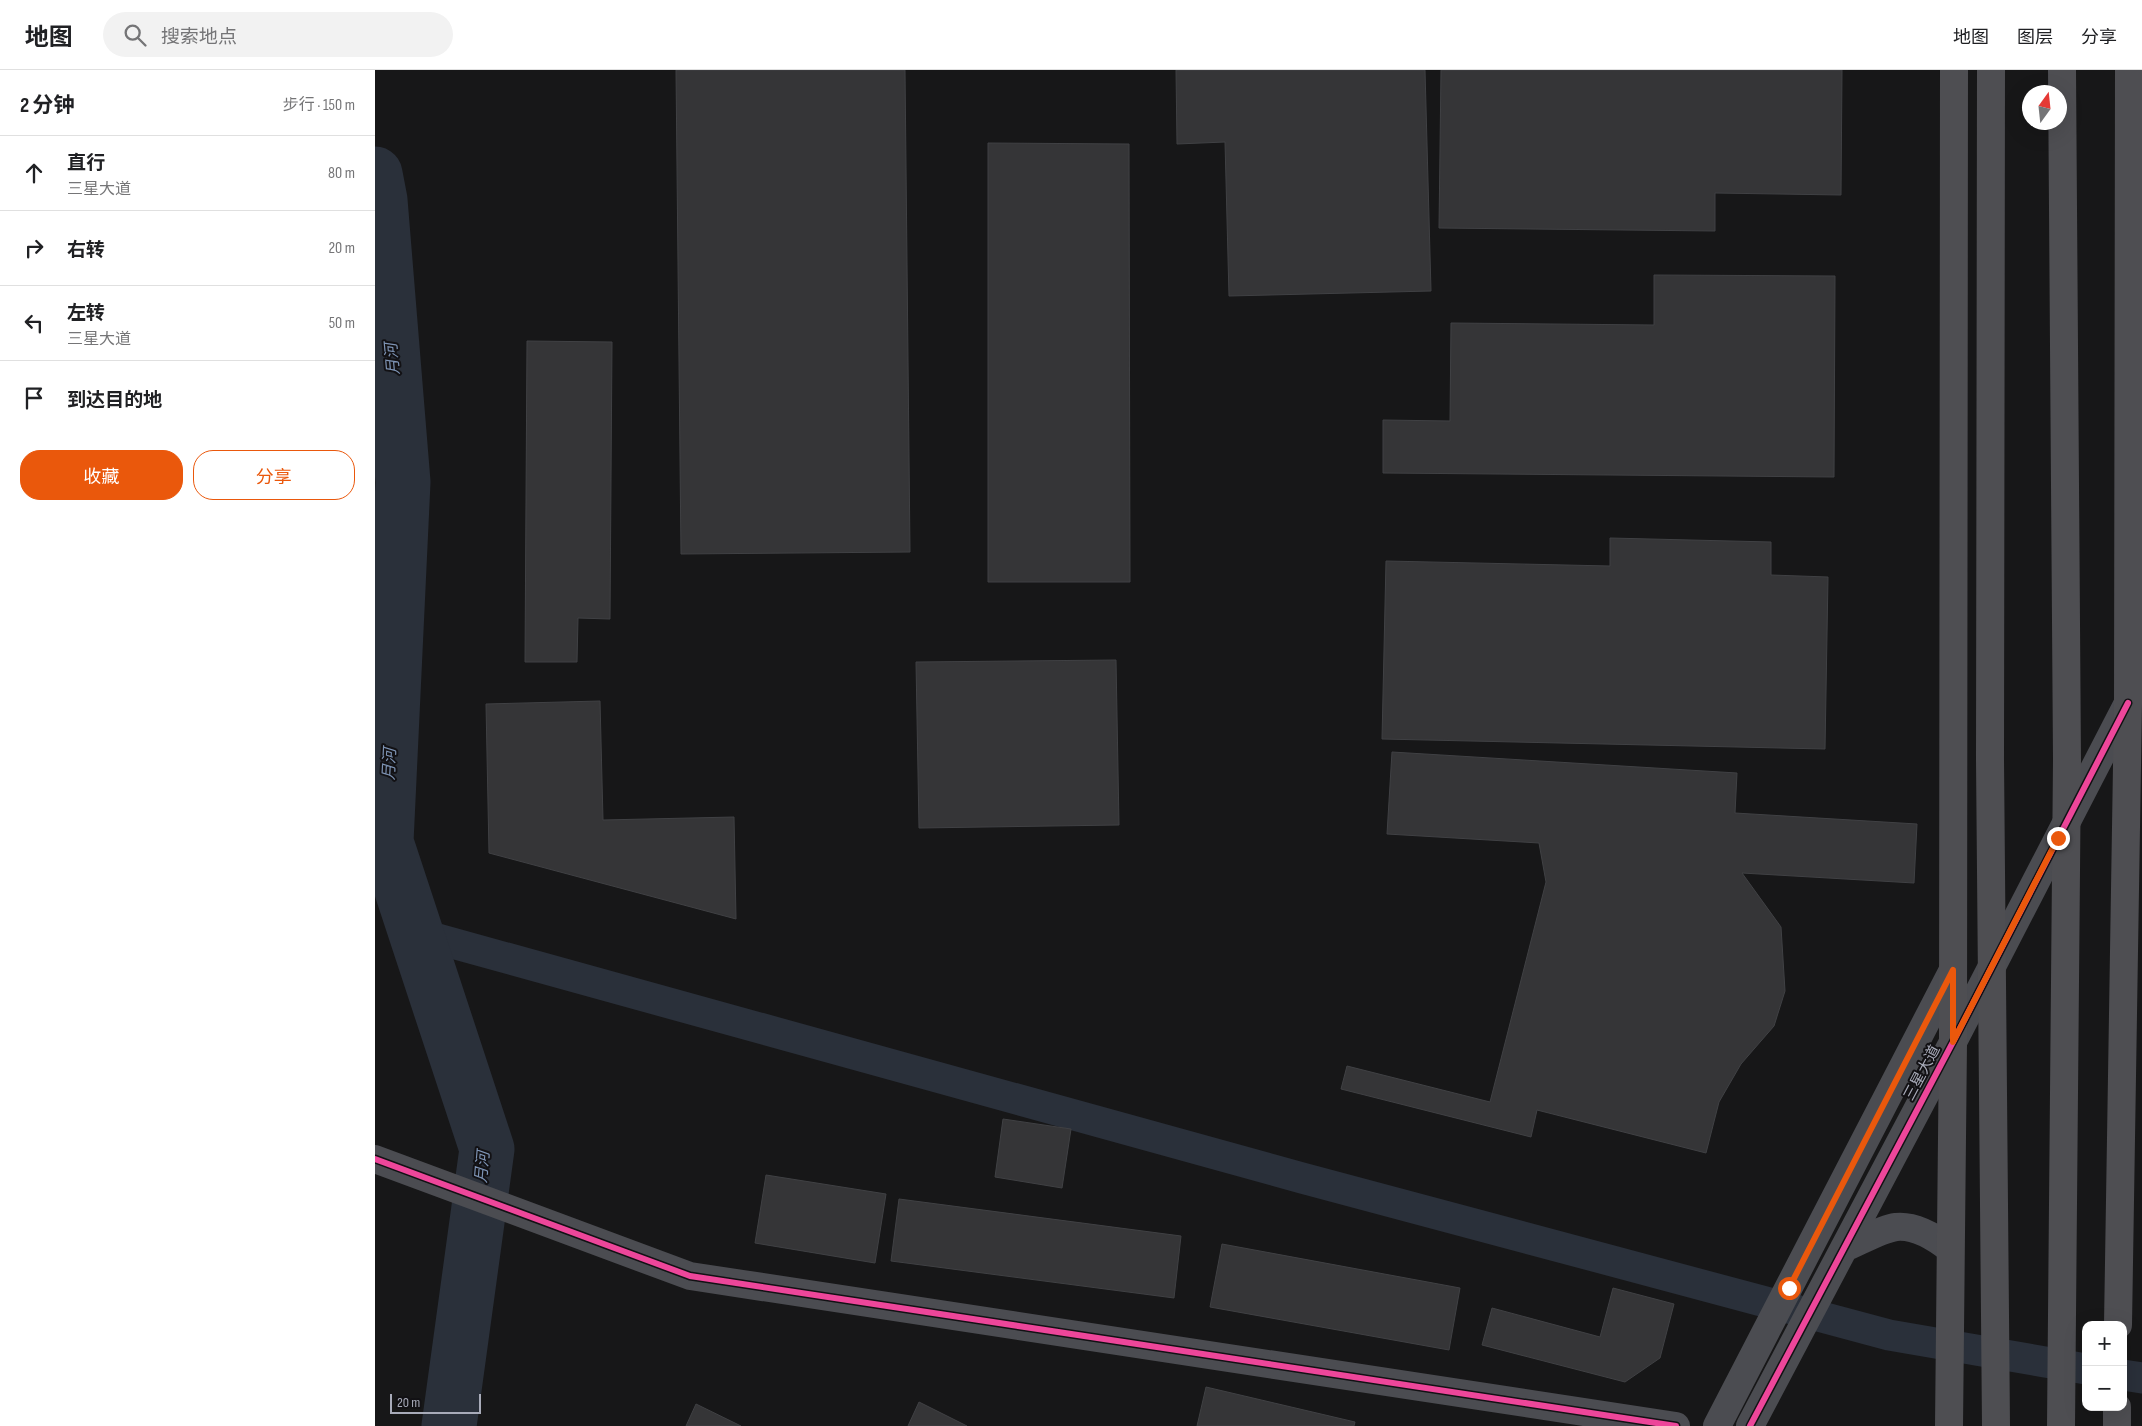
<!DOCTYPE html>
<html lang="zh">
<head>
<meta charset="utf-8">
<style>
  :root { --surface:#fff; --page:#f2f2f2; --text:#202124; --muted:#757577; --line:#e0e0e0; --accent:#ea580c }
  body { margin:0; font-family:"Sofia Sans Condensed","Noto Sans SC",sans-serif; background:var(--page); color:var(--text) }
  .controls { position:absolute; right:15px; bottom:15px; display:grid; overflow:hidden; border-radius:10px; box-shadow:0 5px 20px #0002 }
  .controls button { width:45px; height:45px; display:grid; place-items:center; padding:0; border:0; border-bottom:1px solid var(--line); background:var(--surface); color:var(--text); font:25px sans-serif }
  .compass { position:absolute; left:1647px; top:15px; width:45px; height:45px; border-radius:50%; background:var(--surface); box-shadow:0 5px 20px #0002; rotate:15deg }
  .scale { position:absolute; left:15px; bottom:12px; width:91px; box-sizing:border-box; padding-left:5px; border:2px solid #a8abb9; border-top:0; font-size:14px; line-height:18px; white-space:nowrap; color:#a8abb9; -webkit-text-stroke:4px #121114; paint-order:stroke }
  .stop { position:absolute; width:15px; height:15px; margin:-11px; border:4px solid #ea580c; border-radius:50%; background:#fff }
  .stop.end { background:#ea580c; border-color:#fff; box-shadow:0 1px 5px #0008 }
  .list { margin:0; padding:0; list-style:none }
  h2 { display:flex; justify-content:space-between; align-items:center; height:65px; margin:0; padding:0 20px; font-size:21px }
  h2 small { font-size:16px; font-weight:400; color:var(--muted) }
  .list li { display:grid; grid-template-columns:32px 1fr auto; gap:15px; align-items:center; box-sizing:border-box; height:75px; padding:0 20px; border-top:1px solid var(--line) }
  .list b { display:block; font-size:19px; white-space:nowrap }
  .list p { margin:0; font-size:16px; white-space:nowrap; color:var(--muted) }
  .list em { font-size:16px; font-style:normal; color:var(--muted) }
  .actions { display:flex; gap:10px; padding:15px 20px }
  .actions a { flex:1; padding:11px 0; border:1px solid var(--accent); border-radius:20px; text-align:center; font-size:18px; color:var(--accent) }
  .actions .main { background:var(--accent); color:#fff }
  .icon { flex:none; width:28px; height:28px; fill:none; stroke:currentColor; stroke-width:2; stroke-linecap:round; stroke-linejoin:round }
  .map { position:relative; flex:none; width:1767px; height:1356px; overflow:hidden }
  header { display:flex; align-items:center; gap:30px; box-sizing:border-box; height:70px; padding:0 25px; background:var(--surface); border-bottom:1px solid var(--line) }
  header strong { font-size:24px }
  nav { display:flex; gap:28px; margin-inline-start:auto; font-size:18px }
  .search { width:350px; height:45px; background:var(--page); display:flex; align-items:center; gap:12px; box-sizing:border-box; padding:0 18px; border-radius:28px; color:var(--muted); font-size:19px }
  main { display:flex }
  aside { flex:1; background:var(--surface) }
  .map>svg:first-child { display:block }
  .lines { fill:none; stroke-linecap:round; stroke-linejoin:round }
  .canal { stroke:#2a303a; stroke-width:31 }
  .river { stroke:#2a303a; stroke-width:55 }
  .building { fill:#353537; stroke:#404144 }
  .minor { stroke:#4b4c51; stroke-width:28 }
  .major { stroke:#4e4e52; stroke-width:28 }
  .highway { stroke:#4e4e52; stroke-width:28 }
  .cycleway-casing { stroke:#121114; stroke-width:9 }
  .cycleway { stroke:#ed469a; stroke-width:6 }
  .route { stroke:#ea580c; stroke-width:6 }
  .labels { text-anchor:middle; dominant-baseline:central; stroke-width:4; stroke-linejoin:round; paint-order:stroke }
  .street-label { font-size:15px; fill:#a8abb9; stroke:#121114 }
  .water-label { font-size:16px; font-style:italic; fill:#7e94b5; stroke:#121114 }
</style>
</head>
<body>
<header>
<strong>地图</strong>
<div class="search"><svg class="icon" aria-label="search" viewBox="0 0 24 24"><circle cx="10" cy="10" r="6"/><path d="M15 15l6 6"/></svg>搜索地点</div>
<nav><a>地图</a><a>图层</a><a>分享</a></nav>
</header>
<main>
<aside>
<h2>2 分钟<small>步行 · 150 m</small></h2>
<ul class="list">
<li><svg class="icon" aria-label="ahead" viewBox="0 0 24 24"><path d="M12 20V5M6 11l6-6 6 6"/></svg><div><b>直行</b><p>三星大道</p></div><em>80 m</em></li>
<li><svg class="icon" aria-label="right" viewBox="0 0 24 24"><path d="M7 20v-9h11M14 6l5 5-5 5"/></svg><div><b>右转</b></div><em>20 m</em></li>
<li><svg class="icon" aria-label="left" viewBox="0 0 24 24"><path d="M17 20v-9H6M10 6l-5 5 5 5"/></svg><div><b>左转</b><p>三星大道</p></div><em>50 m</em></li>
<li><svg class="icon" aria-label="arrive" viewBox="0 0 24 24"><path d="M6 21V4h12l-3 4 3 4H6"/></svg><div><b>到达目的地</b></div></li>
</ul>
<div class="actions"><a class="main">收藏</a><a>分享</a></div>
</aside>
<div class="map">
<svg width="1767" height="1356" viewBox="0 0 1767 1356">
  <rect width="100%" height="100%" fill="#171718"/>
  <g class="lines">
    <path class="canal" d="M 41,863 L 927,1108 L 1514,1265 L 1711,1299
      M 1748,1305 L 1767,1308"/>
    <path class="river" d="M 0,104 L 5,130 L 28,412 L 11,772 L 112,1079 L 74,1356"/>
  </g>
  <path class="building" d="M 301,0 L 530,0 L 535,482 L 306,484 Z
    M 801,0 L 1050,0 L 1056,221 L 854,226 L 850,72 L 802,74 Z
    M 1066,0 L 1467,0 L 1466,125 L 1340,123 L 1340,161 L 1064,158 Z
    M 613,73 L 754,74 L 755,512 L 613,512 Z
    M 1279,205 L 1460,206 L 1459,407 L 1008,403 L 1008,350 L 1075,351 L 1076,253 L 1279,255 Z
    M 152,271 L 237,272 L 235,549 L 203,548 L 202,592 L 150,592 Z
    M 1235,468 L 1396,472 L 1396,505 L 1453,507 L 1450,679 L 1007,669 L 1011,491 L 1235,496 Z
    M 741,590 L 744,755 L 544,758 L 541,592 Z
    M 225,631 L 228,750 L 359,747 L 361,849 L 114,783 L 111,634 Z
    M 1017,682 L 1362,703 L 1360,743 L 1542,754 L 1539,813 L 1367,803 L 1406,857 L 1410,921 L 1399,956 L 1366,994 L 1344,1032 L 1331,1083 L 1162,1040 L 1156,1067 L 966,1019 L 972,996 L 1115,1032 L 1171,812 L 1164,773 L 1012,764 Z
    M 628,1049 L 696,1059 L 687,1118 L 620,1107 Z
    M 391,1105 L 511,1124 L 500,1193 L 380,1173 Z
    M 524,1129 L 806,1166 L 799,1228 L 516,1191 Z
    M 847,1174 L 1085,1218 L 1074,1280 L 835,1237 Z
    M 1238,1218 L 1299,1234 L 1285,1288 L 1250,1312 L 1107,1275 L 1117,1238 L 1225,1267 Z
    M 831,1317 L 980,1352 L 979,1356 L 822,1356 Z
    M 544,1332 L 592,1356 L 533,1356 Z
    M 321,1334 L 366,1356 L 311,1356 Z"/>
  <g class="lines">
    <path class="minor" d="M 0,1089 L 315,1206 L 1301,1356
      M 1469,1178 C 1484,1172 1506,1159 1521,1157 C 1540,1155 1561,1168 1575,1179
      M 1342,1356 L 1578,900
      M 1375,1356 L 1578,972 L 1753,633"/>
    <path class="major" d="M 1743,1255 L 1753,633 L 1754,0
      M 1574,1356 L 1578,972 L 1579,0
      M 1742,1356 L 1742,1337"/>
    <path class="highway" d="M 1616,0 L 1615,690 L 1621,1356
      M 1686,1356 L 1692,690 L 1687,0"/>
    <defs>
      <path id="cycleway" d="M 0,1089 L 315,1206 L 1301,1356
        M 1375,1356 L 1578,972 L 1753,633"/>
    </defs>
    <use href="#cycleway" class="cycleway-casing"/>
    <use href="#cycleway" class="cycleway"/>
  </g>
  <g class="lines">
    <path class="route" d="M 1414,1218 L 1578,900 L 1578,972 L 1683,768"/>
  </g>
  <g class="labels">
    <g class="street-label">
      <text transform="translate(1547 1003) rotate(-62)">三星大道</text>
    </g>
    <g class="water-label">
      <text transform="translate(18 289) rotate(-95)">月河</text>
      <text transform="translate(15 694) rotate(-87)">月河</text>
      <text transform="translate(108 1097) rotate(-85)">月河</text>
    </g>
  </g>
</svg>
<div class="controls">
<button>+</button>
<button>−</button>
</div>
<svg class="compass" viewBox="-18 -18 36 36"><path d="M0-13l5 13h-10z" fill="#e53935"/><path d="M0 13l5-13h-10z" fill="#757577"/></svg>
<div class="scale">20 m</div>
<div class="stop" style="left:1414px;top:1218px"></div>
<div class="stop end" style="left:1683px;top:768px"></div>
</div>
</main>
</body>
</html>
